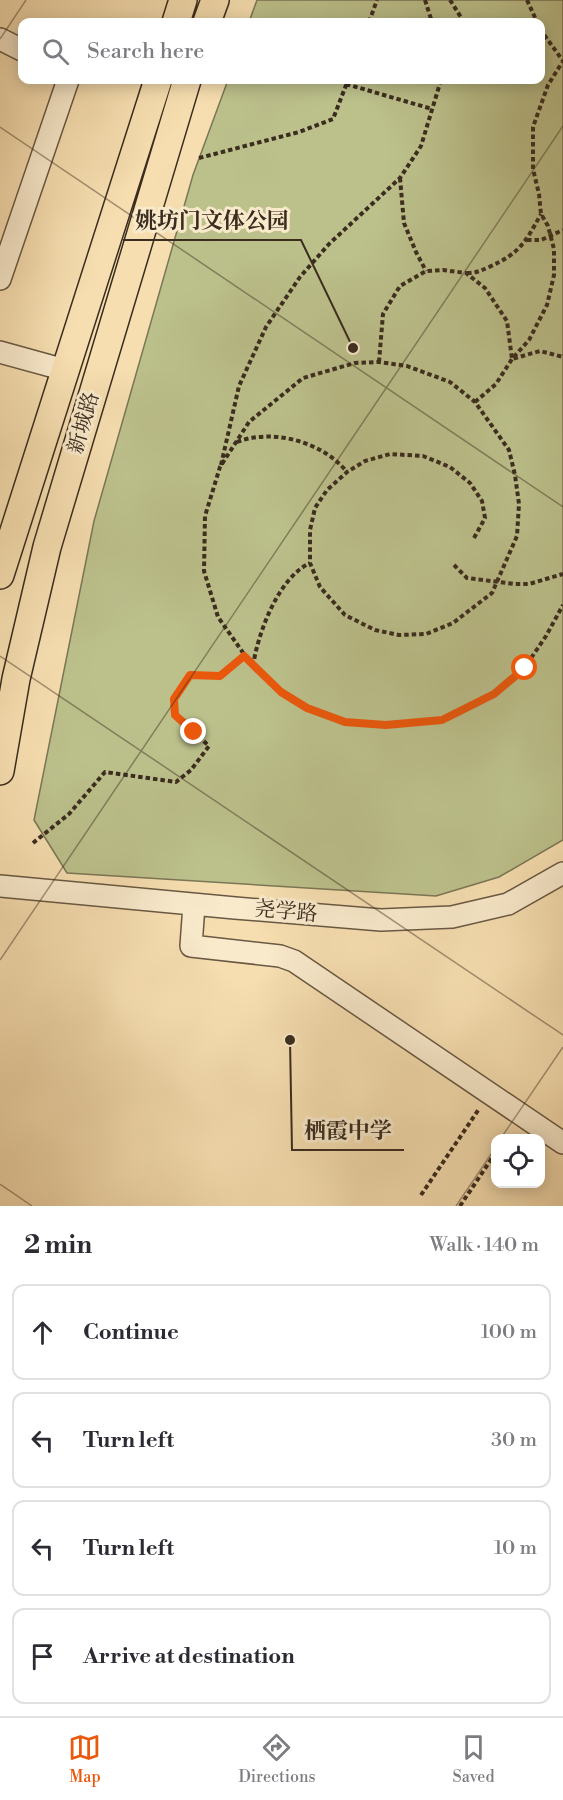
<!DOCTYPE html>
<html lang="en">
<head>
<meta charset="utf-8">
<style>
  :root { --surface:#fff; --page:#f2f2f3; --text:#2b2b33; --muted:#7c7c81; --line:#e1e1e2; --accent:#ea580c }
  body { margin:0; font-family:"Libre Bodoni","Noto Serif SC",serif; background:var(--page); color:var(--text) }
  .controls { position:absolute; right:18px; bottom:18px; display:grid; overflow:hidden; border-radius:12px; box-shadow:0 3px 15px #0003 }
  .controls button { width:54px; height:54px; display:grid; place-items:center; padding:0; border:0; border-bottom:2px solid var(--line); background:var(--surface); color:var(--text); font:30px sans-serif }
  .stop { position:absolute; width:18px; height:18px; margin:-14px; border:4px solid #ea580c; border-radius:50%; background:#fff }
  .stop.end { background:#ea580c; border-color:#fff; box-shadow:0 2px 6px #0008 }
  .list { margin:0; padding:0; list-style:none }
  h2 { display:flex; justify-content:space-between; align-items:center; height:78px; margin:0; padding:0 24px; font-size:26px }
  h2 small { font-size:20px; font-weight:400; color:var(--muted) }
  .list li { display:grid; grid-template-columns:39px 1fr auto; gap:18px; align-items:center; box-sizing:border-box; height:96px; margin:0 12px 12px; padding:0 12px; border:2px solid var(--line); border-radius:12px }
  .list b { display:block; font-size:22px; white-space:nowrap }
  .list em { font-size:20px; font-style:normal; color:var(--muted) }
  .icon { flex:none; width:33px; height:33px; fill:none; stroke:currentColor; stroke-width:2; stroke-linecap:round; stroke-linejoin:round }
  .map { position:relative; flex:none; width:563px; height:1206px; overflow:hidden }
  .search { position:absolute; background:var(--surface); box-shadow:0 3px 15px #0003; left:18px; right:18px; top:18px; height:66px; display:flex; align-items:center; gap:15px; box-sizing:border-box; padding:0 21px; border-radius:12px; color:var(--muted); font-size:22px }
  .sheet { height:510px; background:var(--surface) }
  nav { display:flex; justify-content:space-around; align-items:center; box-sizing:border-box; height:84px; border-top:2px solid var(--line); background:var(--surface); font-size:16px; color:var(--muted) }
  nav a { display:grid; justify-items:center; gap:3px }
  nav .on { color:var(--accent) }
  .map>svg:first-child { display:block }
  .green { fill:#bcc18c; stroke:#7b7656; stroke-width:1.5 }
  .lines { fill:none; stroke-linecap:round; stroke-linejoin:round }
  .minor-casing { stroke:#695843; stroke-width:24 }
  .major-casing { stroke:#3a2c1f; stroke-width:30 }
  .path { stroke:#3a2c1f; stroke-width:4; stroke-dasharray:4.5 3; stroke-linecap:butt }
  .minor { stroke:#f9eacc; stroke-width:21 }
  .major { stroke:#f6deb0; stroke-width:27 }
  .route { stroke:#ea580c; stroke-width:8 }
  .ticks { fill:none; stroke:#3a2c1f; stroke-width:1.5; stroke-opacity:0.45 }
  .labels { text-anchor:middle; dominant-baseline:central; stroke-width:6; stroke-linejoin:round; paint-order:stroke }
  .street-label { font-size:21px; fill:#3a2c1f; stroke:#f9eacc }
  .leader { fill:none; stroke:#3a2c1f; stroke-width:2 }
  .callout-dot { fill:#3a2c1f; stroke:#f9eacc; stroke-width:2 }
  .callout-label { font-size:22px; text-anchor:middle; font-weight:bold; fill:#3a2c1f; stroke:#f9eacc; stroke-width:6; stroke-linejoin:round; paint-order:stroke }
</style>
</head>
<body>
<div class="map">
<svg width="563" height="1206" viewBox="0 0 563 1206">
  <rect width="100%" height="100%" fill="#f6deb0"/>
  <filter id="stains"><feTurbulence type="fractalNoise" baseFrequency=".00333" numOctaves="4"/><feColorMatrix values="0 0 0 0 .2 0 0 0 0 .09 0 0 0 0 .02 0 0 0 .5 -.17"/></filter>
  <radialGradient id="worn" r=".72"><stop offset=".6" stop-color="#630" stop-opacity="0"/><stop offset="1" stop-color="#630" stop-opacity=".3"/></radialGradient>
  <path class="green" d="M 257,0 L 563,0 L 563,840 L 499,877 L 436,896 L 67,873 L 34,820 L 94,521 L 193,175 L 228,80 L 540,80 L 540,22 L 249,22 Z"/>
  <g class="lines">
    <defs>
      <path id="minor" d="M 0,39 L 22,50
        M 0,279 L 68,80
        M 0,352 L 65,370
        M 0,886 L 235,908 L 381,920 L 452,917 L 508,904 L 563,873
        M 194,905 L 191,946 L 280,956 L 294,961 L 563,1143"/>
      <path id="major" d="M 176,22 L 183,0
        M 207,22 L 215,0
        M 0,575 L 158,80
        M 0,771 L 16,679 L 47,547 L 187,80"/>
    </defs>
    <use href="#minor" class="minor-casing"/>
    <use href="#major" class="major-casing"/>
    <path class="path" d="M 425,0 L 432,22
      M 450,0 L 464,22
      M 527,0 L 537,22
      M 369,22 L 377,0
      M 540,29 L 563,61
      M 346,84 L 432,109
      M 199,158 L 299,132 L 333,119 L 348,80
      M 400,178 L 404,223 L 416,252 L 426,271
      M 527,240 L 541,240 L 563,230
      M 467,273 C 476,273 480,271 489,267 C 520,253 525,243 541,214
      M 379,362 L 383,314 L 400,286 L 426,271 L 443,270 L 466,273 L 485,288 L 507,321 L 512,359 L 540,351 L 563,357
      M 475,402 L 496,384 L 512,359 L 529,340 L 547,305 L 554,275 L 554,249 L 548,226 L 541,214 L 539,194 L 533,169 L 533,127 L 548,85 L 563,61
      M 237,442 C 273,428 323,442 347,472
      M 221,465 L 239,386 L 266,327 L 300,277 L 329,244 L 400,178 L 421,146 L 441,80
      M 474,538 L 485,518 L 482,501 L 470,483 L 450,467 L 423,456 L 390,454 L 365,461 L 347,472 L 327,490 L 315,508 L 310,530 L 310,563 L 320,587 L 345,615 L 375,630 L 399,635 L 426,634 L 453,623 L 492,593 L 517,536 L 519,504 L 515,475 L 509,450 L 475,402 L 450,382 L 407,366 L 379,362 L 355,363 L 303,378 L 249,422 L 220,467 L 205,516 L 204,571 L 218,617 L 253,667 L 281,692 L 307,708 L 345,722 L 386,725 L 442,720 L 494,694 L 525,667 L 546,636 L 563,605
      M 454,565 L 467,578 L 515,584 L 529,584 L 563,574
      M 253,666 C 258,633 278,578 310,563
      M 33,843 L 69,814 L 105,772 L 176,782 L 191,770 L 209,746 L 175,715 L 174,699 L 190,675 L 220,677 L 244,656
      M 421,1195 L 479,1109
      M 460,1206 L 496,1152"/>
    <use href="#minor" class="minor"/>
    <use href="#major" class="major"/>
  </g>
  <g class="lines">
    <path class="route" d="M 194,732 L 175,715 L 174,699 L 190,675 L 220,676 L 244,656 L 281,692 L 307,708 L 345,722 L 386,725 L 442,720 L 494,694 L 525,668"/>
  </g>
  <path class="ticks" d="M 0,39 L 26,0M 0,127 L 563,507M 0,656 L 563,1035M 0,960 L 563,126M 501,1138 L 563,1047M 0,1184 L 32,1206M 456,1206 L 496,1147"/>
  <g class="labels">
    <g class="street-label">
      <text transform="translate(84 423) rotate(-74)">新城路</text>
      <text transform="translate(286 912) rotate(5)">尧学路</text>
    </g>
  </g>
  <path class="leader" d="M353 348L301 240H123M290 1040L292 1150H404"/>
  <g class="callout-dot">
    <circle cx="353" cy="348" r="6"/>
    <circle cx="290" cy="1040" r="6"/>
  </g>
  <g class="callout-label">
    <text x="212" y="228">姚坊门文体公园</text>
    <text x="348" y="1138">栖霞中学</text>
  </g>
  <rect width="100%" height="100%" filter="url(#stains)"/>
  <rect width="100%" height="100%" fill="url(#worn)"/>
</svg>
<div class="controls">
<button><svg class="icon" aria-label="locate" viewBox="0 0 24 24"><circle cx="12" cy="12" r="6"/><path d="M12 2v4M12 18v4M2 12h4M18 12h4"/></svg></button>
</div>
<div class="stop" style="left:525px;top:668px"></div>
<div class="stop end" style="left:194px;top:732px"></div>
<div class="search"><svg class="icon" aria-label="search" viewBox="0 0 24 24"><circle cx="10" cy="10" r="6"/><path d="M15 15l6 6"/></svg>Search here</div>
</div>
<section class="sheet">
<h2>2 min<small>Walk · 140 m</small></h2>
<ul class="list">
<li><svg class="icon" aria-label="ahead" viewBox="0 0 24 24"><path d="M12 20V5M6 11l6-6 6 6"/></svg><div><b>Continue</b></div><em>100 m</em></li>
<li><svg class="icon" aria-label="left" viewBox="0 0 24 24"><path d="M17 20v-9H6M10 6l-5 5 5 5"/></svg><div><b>Turn left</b></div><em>30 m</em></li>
<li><svg class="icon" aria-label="left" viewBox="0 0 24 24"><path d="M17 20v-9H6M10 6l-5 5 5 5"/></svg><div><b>Turn left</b></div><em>10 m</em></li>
<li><svg class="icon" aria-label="arrive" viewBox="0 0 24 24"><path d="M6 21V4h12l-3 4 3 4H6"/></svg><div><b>Arrive at destination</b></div></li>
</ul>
</section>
<nav>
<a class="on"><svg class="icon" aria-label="map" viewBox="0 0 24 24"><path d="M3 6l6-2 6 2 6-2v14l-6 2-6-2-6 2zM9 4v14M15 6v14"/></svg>Map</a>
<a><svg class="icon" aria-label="directions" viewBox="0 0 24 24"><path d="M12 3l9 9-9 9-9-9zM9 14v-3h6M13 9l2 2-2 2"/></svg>Directions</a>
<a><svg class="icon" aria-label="saved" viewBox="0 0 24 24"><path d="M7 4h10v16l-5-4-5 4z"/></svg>Saved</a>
</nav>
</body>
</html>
